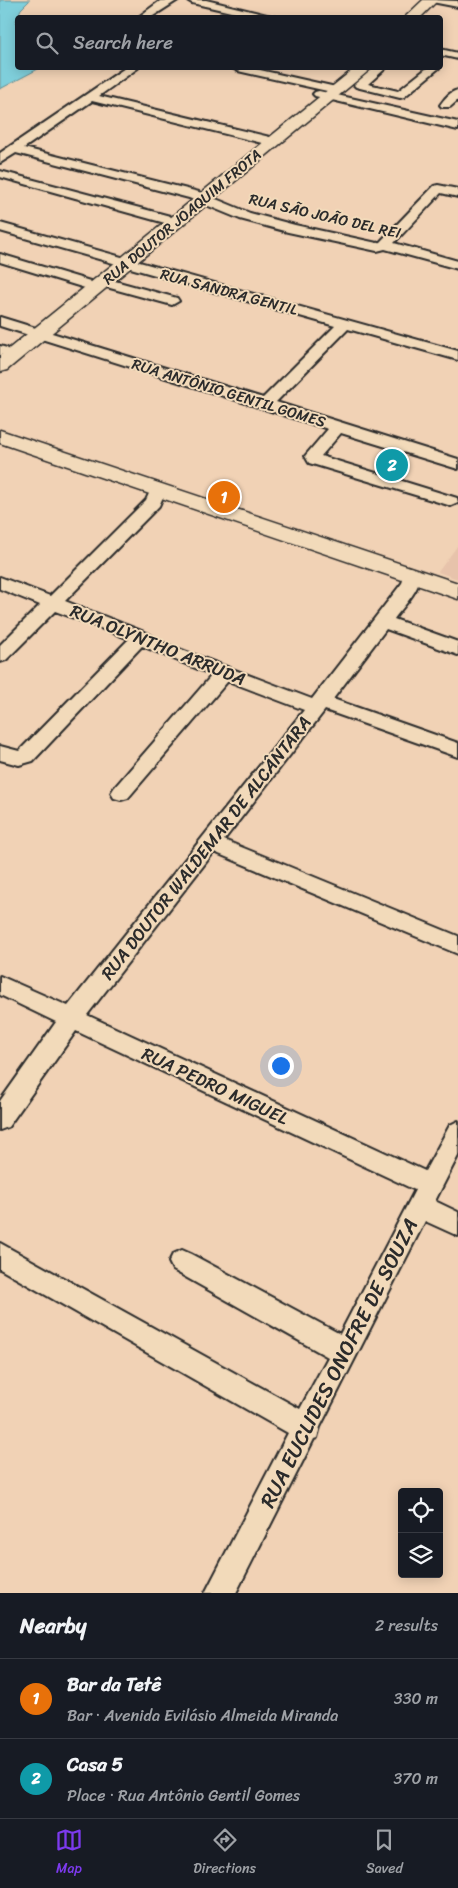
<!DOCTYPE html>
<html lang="en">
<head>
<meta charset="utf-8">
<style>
  :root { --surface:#171b24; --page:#242831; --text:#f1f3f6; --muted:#9ea1a6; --line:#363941; --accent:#7c3aed }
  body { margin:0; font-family:Sriracha,sans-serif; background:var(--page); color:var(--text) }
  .controls { position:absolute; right:15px; bottom:15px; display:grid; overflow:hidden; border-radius:5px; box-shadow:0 2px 12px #0003 }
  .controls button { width:45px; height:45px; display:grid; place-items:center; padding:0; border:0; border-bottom:1px solid var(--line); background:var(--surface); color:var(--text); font:25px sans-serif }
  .you { position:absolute; left:280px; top:1065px; width:18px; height:18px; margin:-12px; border:4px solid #fff; border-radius:50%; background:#1a73e8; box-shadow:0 0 0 8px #1a73e833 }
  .badge { display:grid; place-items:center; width:32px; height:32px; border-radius:50%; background:var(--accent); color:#fff; font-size:16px; font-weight:700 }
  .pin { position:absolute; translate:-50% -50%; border:2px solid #fff; box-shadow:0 1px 5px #0006 }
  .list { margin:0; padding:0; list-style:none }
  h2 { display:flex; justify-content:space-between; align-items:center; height:65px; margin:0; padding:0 20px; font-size:21px }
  h2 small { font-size:16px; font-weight:400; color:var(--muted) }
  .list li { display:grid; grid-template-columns:32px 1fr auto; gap:15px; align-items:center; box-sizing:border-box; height:80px; padding:0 20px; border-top:1px solid var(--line) }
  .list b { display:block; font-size:19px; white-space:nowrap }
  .list p { margin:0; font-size:16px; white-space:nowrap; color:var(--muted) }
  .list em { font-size:16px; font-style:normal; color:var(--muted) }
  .icon { flex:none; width:28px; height:28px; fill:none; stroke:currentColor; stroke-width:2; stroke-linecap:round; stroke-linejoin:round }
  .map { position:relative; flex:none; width:458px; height:1593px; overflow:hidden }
  .search { position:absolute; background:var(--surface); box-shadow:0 2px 12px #0003; left:15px; right:15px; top:15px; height:55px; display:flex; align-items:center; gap:12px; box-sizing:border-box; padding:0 18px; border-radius:5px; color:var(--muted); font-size:19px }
  .sheet { height:225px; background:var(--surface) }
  nav { display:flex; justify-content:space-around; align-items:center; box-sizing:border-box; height:70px; border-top:1px solid var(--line); background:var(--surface); font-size:14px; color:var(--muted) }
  nav a { display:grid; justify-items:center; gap:2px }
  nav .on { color:var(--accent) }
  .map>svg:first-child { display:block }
  .built { fill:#e7c3ab }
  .water { fill:#7fcfdb; stroke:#5d8d95 }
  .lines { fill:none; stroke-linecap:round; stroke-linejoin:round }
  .street-casing { stroke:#2b2b2b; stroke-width:4 }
  .secondary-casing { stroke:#2b2b2b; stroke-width:3 }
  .street { fill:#f2daba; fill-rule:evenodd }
  .secondary { fill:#f2daba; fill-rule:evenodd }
  .labels { text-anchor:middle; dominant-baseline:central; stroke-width:4; stroke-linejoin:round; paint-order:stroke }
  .far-street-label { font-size:15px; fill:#2b2b2b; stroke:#f2daba }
  .street-label { font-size:18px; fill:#2b2b2b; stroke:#f2daba }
  .near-street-label { font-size:21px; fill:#2b2b2b; stroke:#f2daba }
</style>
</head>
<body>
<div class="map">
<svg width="458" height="1593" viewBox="0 0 458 1593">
  <rect width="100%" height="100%" fill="#f1d2b5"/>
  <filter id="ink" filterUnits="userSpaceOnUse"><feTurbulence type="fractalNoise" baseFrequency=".02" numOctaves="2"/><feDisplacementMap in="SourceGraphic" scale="10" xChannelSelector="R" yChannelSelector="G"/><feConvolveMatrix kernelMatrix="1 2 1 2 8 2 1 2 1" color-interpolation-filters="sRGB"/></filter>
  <g filter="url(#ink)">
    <path class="built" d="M 458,545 L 458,579 L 438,572 Z"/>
    <path class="water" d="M 0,0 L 30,0 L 21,9 L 16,20 L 18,68 L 40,68 L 0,89 Z"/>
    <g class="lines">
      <defs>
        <path id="street" d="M 178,0 L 150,18 L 137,18 L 160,1 Z
          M 187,0 L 206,0 L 279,18 L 257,18 L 192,3 Z
          M 431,0 L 458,1 L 458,7 L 432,2 Z
          M 440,49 L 458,53 L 458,59 L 440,55 Z
          M 125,68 L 138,68 L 99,96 L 278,139 L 280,142 L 274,146 L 92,101 L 24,148 L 199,192 L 250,213 L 295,225 L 377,243 L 380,242 L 434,186 L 438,185 L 458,189 L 458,197 L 441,193 L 394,243 L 458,261 L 458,269 L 385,249 L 377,251 L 288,232 L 240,219 L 189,198 L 16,153 L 0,163 L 0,153 Z
          M 232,68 L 251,68 L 336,87 L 342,90 L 336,93 L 238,71 Z
          M 374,68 L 386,68 L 368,84 L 398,91 L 427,68 L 439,68 L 404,97 L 400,98 L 356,87 L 354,85 L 356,83 Z
          M 458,90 L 458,100 L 450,107 L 442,107 L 440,105 C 444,99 451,91 458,90 Z
          M 319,91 L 458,122 L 458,130 L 315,96 L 313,94 L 315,92 Z
          M 0,171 L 170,216 L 172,219 L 165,223 L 0,177 Z
          M 0,223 L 458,351 L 458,360 L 348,329 L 276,402 L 458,459 L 458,469 L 341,433 L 321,456 L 457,498 L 458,503 L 451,506 L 445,504 L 309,463 L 305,456 L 328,429 L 0,326 L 0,317 L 263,398 L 335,326 L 0,231 Z
          M 0,254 L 90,281 L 92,284 L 85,288 L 0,262 Z
          M 104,278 L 177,298 L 179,301 L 172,305 L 99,285 L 97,282 Z
          M 0,346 L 7,348 L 9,351 L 7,354 L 0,355 Z
          M 158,485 L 164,487 L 166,490 L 159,506 L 65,601 L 147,633 L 161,642 L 312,699 L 402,583 L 406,572 L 412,570 L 418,572 C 426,584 401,609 394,619 L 458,642 L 458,655 L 386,629 L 333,699 L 458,743 L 458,757 L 325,710 L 224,840 L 458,936 L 458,954 L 214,852 L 87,1015 L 425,1171 L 450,1125 L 458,1121 L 458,1156 L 435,1201 L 458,1212 L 458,1236 L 425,1221 L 320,1427 L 317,1438 L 314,1439 L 236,1593 L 205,1593 L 288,1433 L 0,1269 L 0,1243 L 300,1409 L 328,1357 L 173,1270 L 169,1262 L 173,1254 L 182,1250 L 191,1254 L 340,1334 L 415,1190 L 76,1031 L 8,1127 L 0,1130 L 0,1101 L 56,1022 L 0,995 L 0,976 L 68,1006 L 304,710 L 228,681 L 128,798 L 121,800 L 114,798 L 111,793 L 114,788 L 212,675 L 142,646 L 33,761 L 19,765 L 0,760 L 0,746 L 19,751 L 129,639 L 55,611 L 6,660 L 0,662 L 0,645 L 40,605 L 0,589 L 0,577 L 50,596 L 146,500 L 152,487 Z"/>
        <path id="secondary" d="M 423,0 L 438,0 L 420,18 L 404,18 Z
          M 355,68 L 372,68 L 7,370 L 0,372 L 0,356 Z
          M 0,430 L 458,583 L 458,599 L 0,443 Z"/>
      </defs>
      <use href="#street" class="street-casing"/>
      <use href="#secondary" class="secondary-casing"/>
      <use href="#street" class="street"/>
      <use href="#secondary" class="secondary"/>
    </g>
  </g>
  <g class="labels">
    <g class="far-street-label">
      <text transform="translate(325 216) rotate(13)">RUA SÃO JOÃO DEL REI</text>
      <text transform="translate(182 217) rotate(-40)">RUA DOUTOR JOAQUIM FROTA</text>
      <text transform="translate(229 292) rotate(15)">RUA SANDRA GENTIL</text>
      <text transform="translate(229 393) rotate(17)">RUA ANTÔNIO GENTIL GOMES</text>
    </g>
    <g class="street-label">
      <text transform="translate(158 645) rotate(22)">RUA OLYNTHO ARRUDA</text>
      <text transform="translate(206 848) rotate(-52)">RUA DOUTOR WALDEMAR DE ALCÂNTARA</text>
      <text transform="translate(215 1086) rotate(25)">RUA PEDRO MIGUEL</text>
    </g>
    <g class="near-street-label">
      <text transform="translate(339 1363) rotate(-63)">RUA EUCLIDES ONOFRE DE SOUZA</text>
    </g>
  </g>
</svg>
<div class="controls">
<button><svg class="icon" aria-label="locate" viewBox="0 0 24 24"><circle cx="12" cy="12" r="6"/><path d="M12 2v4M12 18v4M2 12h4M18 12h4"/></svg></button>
<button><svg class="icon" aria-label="layers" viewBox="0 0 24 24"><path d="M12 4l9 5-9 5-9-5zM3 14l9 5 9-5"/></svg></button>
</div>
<div class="you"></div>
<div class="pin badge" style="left:224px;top:497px;background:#e8710a">1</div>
<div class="pin badge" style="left:392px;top:465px;background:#0f9aa8">2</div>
<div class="search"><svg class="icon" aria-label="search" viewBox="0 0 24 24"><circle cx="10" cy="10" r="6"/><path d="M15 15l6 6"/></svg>Search here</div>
</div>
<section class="sheet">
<h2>Nearby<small>2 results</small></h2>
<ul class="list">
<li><span class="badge" style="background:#e8710a">1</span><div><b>Bar da Tetê</b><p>Bar · Avenida Evilásio Almeida Miranda</p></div><em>330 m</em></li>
<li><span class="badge" style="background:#0f9aa8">2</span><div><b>Casa 5</b><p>Place · Rua Antônio Gentil Gomes</p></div><em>370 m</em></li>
</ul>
</section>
<nav>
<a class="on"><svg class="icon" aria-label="map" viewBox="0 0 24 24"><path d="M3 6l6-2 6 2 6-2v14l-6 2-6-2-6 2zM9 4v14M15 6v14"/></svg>Map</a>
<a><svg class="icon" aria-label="directions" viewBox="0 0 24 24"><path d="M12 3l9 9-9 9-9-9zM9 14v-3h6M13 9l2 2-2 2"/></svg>Directions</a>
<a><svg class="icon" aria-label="saved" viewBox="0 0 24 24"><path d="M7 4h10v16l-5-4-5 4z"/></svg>Saved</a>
</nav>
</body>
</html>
